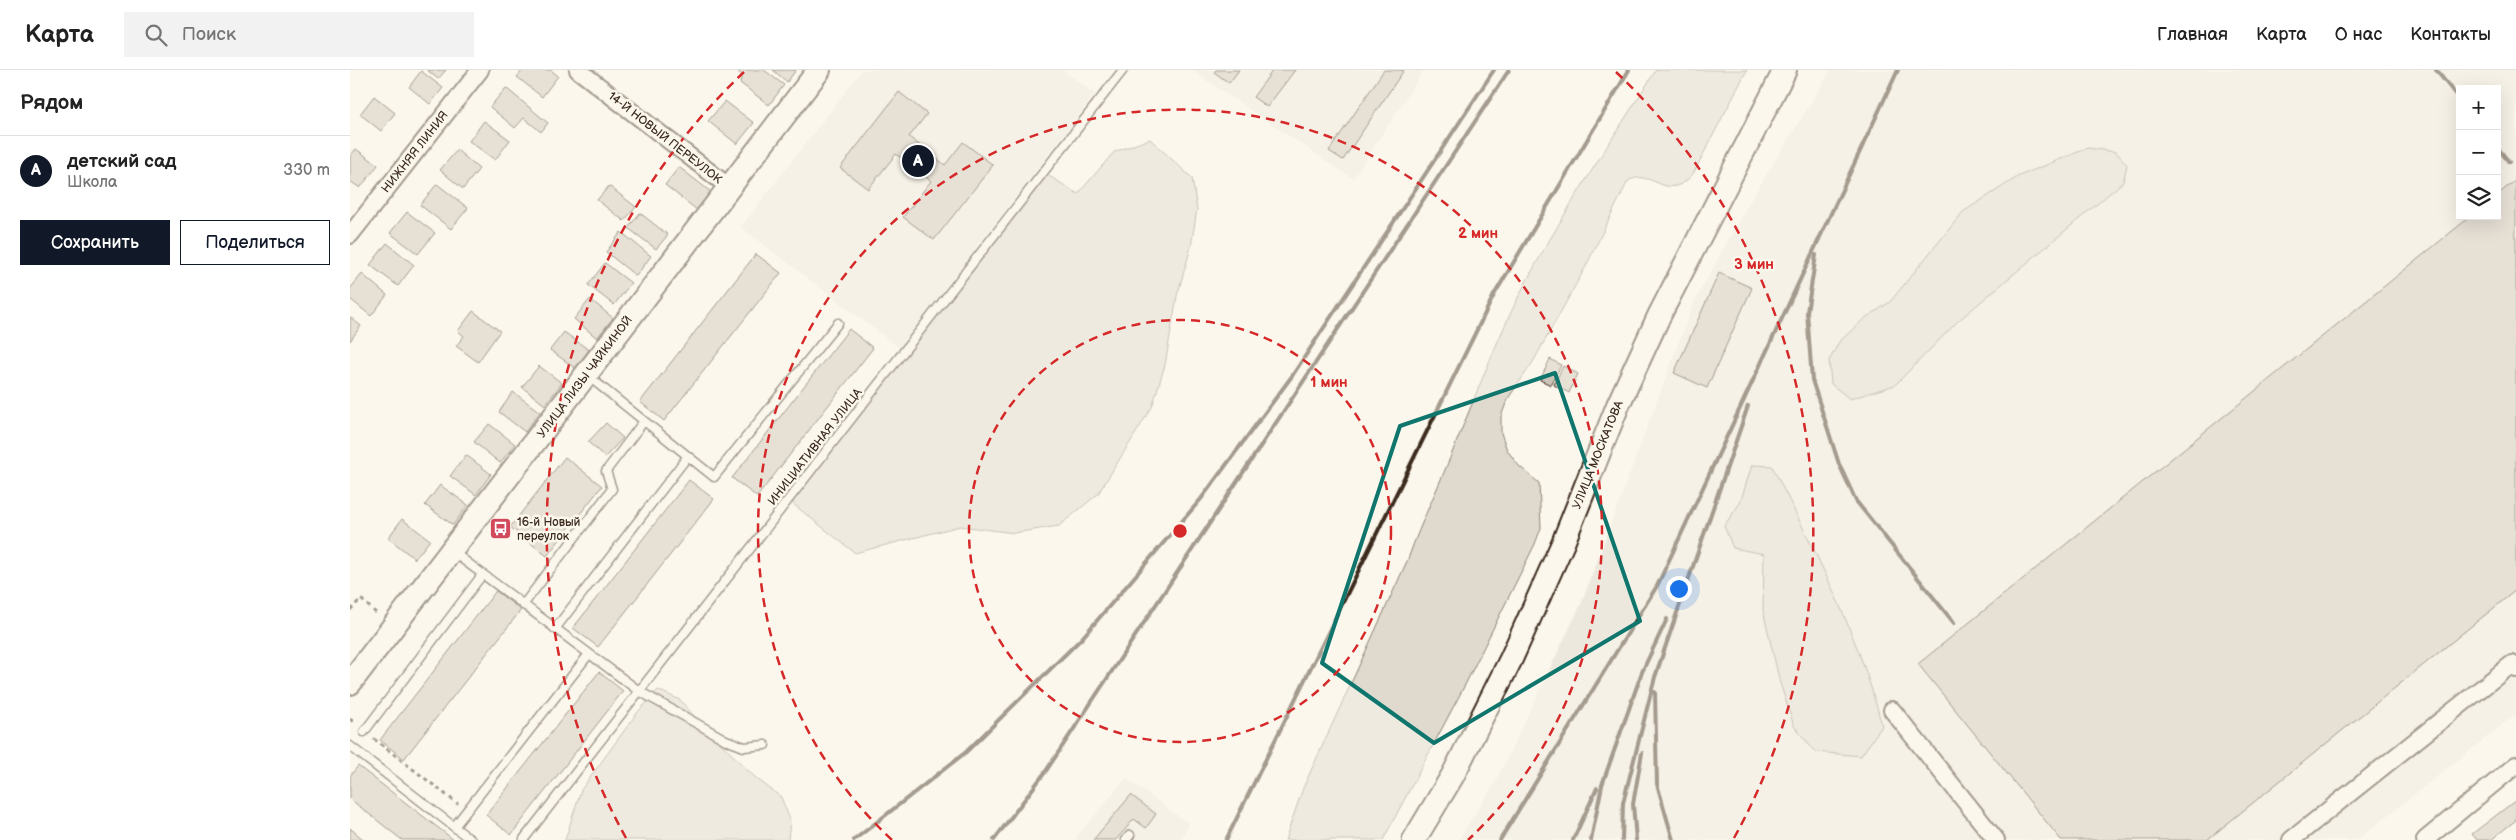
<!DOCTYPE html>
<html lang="ru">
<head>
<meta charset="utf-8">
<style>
  :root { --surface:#fff; --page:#f2f2f2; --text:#222; --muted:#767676; --line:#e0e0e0; --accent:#111827 }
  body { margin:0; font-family:"Balsamiq Sans",sans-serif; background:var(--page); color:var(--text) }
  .controls { position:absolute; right:15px; top:15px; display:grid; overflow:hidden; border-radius:0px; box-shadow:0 5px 20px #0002 }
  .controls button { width:45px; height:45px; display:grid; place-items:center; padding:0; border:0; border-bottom:1px solid var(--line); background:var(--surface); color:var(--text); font:25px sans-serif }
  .you { position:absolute; left:1328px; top:518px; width:18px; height:18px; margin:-12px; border:4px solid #fff; border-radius:50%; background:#1a73e8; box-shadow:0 0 0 8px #1a73e833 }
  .badge { display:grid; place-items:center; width:32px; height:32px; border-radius:50%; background:var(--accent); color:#fff; font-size:16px; font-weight:700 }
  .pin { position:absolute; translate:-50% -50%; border:2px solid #fff; box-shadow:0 1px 5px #0006 }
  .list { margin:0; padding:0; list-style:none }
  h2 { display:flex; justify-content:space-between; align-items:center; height:65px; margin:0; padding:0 20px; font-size:21px }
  h2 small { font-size:16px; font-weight:400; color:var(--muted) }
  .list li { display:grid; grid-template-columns:32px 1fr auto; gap:15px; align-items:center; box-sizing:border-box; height:70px; padding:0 20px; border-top:1px solid var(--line) }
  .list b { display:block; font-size:19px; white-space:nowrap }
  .list p { margin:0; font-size:16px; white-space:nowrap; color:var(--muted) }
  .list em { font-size:16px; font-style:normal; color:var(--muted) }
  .actions { display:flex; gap:10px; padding:15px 20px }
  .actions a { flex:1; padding:11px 0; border:1px solid var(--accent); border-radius:0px; text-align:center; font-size:18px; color:var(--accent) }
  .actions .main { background:var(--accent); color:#fff }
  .icon { flex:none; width:28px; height:28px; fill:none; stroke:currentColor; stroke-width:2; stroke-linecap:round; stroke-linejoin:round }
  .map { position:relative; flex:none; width:2166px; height:770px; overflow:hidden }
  header { display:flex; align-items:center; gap:30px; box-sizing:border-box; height:70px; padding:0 25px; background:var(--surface); border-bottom:1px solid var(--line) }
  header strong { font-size:24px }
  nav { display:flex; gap:28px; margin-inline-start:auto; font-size:18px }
  .search { width:350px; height:45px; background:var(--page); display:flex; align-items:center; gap:12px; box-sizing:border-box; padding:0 18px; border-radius:0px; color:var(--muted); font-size:19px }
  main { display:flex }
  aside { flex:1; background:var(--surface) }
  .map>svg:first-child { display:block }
  .built { fill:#ede8dd; fill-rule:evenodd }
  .green { fill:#dfd9ce; stroke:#8d8276 }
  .building { fill:#ccc4b9; stroke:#3b2a1e }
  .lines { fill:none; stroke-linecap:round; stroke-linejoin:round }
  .service-casing { stroke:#3b2a1e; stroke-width:11 }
  .minor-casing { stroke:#3b2a1e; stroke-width:20 }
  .secondary-casing { stroke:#3b2a1e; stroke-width:26 }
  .path { stroke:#3b2a1e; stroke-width:3; stroke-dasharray:4 4; stroke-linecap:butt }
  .service { stroke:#fbf7ec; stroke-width:8 }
  .minor { stroke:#fbf7ec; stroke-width:16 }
  .secondary { stroke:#fbf7ec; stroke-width:22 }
  .rail { stroke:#3b2a1e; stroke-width:4 }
  .marked { fill:none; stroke:#0f766e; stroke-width:4; stroke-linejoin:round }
  .ring { fill:none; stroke:#d62828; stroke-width:2.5; stroke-dasharray:9 6 }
  .labels { text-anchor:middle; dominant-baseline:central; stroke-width:5; stroke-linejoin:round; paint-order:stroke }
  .street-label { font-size:12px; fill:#3b2a1e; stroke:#fbf7ec }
  .poi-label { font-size:12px; fill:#3b2a1e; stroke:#fbf7ec; text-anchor:start }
  .centre { fill:#d62828; stroke:#fbf7ec; stroke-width:2.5 }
  .ring-label { font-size:15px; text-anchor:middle; font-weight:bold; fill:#d62828; stroke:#fbf7ec; stroke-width:5; stroke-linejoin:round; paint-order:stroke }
</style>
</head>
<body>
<header>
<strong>Карта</strong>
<div class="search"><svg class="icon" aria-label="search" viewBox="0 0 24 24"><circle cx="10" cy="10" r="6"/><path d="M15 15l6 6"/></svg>Поиск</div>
<nav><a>Главная</a><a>Карта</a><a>О нас</a><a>Контакты</a></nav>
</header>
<main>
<aside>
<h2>Рядом<small></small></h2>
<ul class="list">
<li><span class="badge">A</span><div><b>детский сад</b><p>Школа</p></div><em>330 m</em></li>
</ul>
<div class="actions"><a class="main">Сохранить</a><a>Поделиться</a></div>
</aside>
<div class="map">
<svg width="2166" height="770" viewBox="0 0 2166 770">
  <rect width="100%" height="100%" fill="#fbf7ec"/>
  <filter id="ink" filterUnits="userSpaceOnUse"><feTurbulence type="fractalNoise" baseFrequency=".02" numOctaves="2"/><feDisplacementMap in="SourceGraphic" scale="10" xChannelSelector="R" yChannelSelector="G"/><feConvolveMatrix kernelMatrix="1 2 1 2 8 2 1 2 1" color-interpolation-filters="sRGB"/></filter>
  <g filter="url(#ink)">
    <path class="built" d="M 512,0 L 713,0 L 745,24 L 549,278 L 391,157 Z
      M 841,0 L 1074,0 L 1003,109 Z
      M 1481,0 L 2166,0 L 2166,644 L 2007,770 L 1108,770 L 1146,711 L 1231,534 L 1343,234 L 1396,138 ZM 2110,19 L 2147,19 L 2147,146 L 2110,146 Z
      M 776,708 L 839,754 L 831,770 L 724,770 Z"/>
    <path class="green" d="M 1306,0 L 1397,0 L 1343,104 C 1316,135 1303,97 1278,111 L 1235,198 L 1183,292 L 1157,330 L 1151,347 L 1151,363 L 1157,380 L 1169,396 L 1189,413 L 1191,458 L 1185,474 L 1116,613 L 1033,770 L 935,770 L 953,718 L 1058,489 C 1072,449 1091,412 1106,373 C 1129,318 1149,263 1177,210 C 1216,138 1262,69 1306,0 Z
      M 800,69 L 842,108 L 847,139 L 841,177 L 827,226 L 815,295 L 802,337 L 748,424 L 709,456 L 664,463 L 610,456 L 505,483 L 443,434 L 444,406 L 581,246 L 693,102 L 728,124 L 764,82 Z
      M 1738,78 L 1766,82 L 1777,95 L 1773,112 L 1608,251 L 1545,315 L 1500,329 L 1481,314 L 1479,291 L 1489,272 L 1514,249 L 1540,232 L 1613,142 L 1669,106 Z
      M 1402,395 L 1422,396 C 1464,480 1509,564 1532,656 L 1511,686 L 1465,682 L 1444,656 L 1430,613 L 1413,540 L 1414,484 L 1383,478 L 1374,456 L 1390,433 Z
      M 308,620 L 330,630 L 353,656 L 407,709 L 431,727 L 440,750 L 438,770 L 215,770 L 231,720 L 287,643 Z"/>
    <path class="building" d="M 77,0 L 96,0 L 88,9 Z
      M 173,0 L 201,0 L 208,6 L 192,27 L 167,7 Z
      M 386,0 L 414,0 L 434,15 L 419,35 L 390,13 L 392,5 Z
      M 423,0 L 446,0 L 437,12 Z
      M 866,0 L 889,0 L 879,13 L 864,2 Z
      M 923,0 L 945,0 L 917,37 L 903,27 Z
      M 1034,0 L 1054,0 L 993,90 L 979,81 Z
      M 71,1 L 93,18 L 80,34 L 59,17 Z
      M 156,18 L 198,53 L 191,62 L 174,48 L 165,58 L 140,37 Z
      M 549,22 L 577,44 L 559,67 L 595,95 L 613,72 L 643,95 L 584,170 L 553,147 L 581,111 L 546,84 L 518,119 L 490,98 Z
      M 24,26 L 45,43 L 31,61 L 10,44 Z
      M 375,31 L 404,53 L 387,74 L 358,51 Z
      M 134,51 L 160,70 L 145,90 L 119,71 Z
      M 6,79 L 28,95 L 10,118 L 0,111 L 0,86 Z
      M 107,80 L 129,99 L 113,119 L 90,100 Z
      M 329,97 L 361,122 L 347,140 L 315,115 Z
      M 2166,110 L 2166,520 L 1857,770 L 1711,770 L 1568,594 L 2121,146 L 2147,146 L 2147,125 Z
      M 87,114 L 118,138 L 101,159 L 70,135 Z
      M 259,116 L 286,137 L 274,151 L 247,130 Z
      M 57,142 L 85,163 L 68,184 L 40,163 Z
      M 290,143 L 318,165 L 306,179 L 278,158 Z
      M 271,162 L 301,186 L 286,206 L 256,182 Z
      M 37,173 L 64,195 L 48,216 L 20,195 Z
      M 406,184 L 431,203 L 314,351 L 290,332 Z
      M 255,193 L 281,213 L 264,235 L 238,215 Z
      M 1369,203 L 1402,218 L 1357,318 L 1324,303 Z
      M 12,204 L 37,225 L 21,246 L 0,229 L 0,219 Z
      M 240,229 L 263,248 L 247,268 L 224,249 Z
      M 123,241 L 150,261 L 128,292 L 106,276 L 114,266 L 108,261 Z
      M 0,247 L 11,256 L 0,271 Z
      M 499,259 L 523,278 L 407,427 L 382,408 Z
      M 214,262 L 239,280 L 225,298 L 200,280 Z
      M 1200,289 L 1211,295 L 1201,315 L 1190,310 Z
      M 189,296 L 212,313 L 195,335 L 172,317 Z
      M 1213,296 L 1228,304 L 1219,323 L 1204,315 Z
      M 163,322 L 190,342 L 175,362 L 149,342 Z
      M 256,353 L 273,368 L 255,387 L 238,372 Z
      M 139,354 L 165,374 L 150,393 L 124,372 Z
      M 116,385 L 141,404 L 126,425 L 100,406 Z
      M 215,387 L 252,416 L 197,486 L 160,457 Z
      M 339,410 L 364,429 L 248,577 L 223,558 Z
      M 90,415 L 118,435 L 103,455 L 75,435 Z
      M 52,449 L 80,470 L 65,489 L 38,468 Z
      M 146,521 L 171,540 L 54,689 L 30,670 Z
      M 249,602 L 273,621 L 161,765 L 136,745 Z
      M 8,696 L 104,770 L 52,770 L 0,729 L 0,706 Z
      M 781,725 L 806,744 L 796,758 L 784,749 L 766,770 L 743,770 Z
      M 2166,730 L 2166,750 L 2141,770 L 2127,770 L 2122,764 Z
      M 0,758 L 14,770 L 0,770 Z"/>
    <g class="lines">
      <defs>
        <path id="service" d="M 238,306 L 364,407 L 488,253
          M 103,482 L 289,621 L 376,670 L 394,677 L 415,675
          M 173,535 L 262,419 L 256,401 L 294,351
          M 205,559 L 338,386
          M 14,662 L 132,505
          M 0,676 L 121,770
          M 104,757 L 239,584
          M 174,769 L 773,0
          M 776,770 L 780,765"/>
        <path id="minor" d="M 228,0 L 379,117
          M 0,165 L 130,0
          M 1542,640 L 1646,770
          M 1941,770 L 2162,594 L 2166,599
          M 2075,770 L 2166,695"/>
        <path id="secondary" d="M 0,613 L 469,0
          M 1064,770 L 1103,705 L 1161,589 L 1213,473 L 1268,335 L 1309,246 L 1435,0"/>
      </defs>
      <use href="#service" class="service-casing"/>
      <use href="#minor" class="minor-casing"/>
      <use href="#secondary" class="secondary-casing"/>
      <path class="path" d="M 0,540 L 11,529 L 28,545
        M 0,649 L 6,654
        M 24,669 L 108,734"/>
      <use href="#service" class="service"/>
      <use href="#minor" class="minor"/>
      <use href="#secondary" class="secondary"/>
      <path class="rail" d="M 2086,0 L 2110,30
        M 2147,77 L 2159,92
        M 1466,185 L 1457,242 L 1462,310 L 1489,394 L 1506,431 L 1604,553
        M 1305,622 L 1307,714 L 1323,770
        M 504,770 L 616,682 L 732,568 L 851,429 L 942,306 L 1144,0
        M 644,770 L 696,701 L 1159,0
        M 876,770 L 1144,225 L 1279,0
        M 1150,770 L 1307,516 L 1548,0
        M 1223,770 L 1247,718
        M 1241,770 L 1252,715 L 1292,602 L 1317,549
        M 1272,770 L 1273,733 L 1305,607 L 1398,336
        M 1286,770 L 1283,734 L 1292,683"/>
    </g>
  </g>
  <path d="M0 0H2166V770H0ZM 1205,303 L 1290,551 L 1084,673 L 972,593 L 1050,356 Z" fill="#fbf7ec" fill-opacity=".55" fill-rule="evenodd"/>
  <path class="marked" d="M 1205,303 L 1290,551 L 1084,673 L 972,593 L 1050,356 Z"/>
  <g class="ring">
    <circle cx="830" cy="461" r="211"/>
    <path d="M542 770A422 422 0 1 1 1118 770"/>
    <path d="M276 768A633 633 0 0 1 394 2M1266 2A633 633 0 0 1 1384 768"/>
  </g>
  <defs>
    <symbol id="bus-square" viewBox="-11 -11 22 22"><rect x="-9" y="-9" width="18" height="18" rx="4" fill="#d1495b" stroke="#fbf7ec"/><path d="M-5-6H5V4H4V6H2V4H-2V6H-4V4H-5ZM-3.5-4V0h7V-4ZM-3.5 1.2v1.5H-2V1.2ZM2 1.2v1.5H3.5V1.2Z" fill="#fff"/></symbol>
  </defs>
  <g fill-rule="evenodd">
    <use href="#bus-square" x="138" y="446" width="25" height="25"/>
  </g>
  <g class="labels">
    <g class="street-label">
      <text transform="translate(315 68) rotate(38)">14-Й НОВЫЙ ПЕРЕУЛОК</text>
      <text transform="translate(65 82) rotate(-52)">НИЖНЯЯ ЛИНИЯ</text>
      <text transform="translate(235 307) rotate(-53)">УЛИЦА ЛИЗЫ ЧАЙКИНОЙ</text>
      <text transform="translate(465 377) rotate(-52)">ИНИЦИАТИВНАЯ УЛИЦА</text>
      <text transform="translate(1248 385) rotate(-68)">УЛИЦА МОСКАТОВА</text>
    </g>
    <g class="poi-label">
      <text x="167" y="452">16-й Новый<tspan x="167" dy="14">переулок</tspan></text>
    </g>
  </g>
  <circle cx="830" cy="461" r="8" class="centre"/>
  <g class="ring-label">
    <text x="1128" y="168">2 мин</text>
    <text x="1404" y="199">3 мин</text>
    <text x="979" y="317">1 мин</text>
  </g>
</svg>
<div class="controls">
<button>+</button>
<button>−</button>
<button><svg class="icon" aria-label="layers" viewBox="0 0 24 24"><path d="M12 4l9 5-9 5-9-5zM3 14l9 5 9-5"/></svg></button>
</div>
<div class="you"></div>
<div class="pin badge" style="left:568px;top:91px">A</div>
</div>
</main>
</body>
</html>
